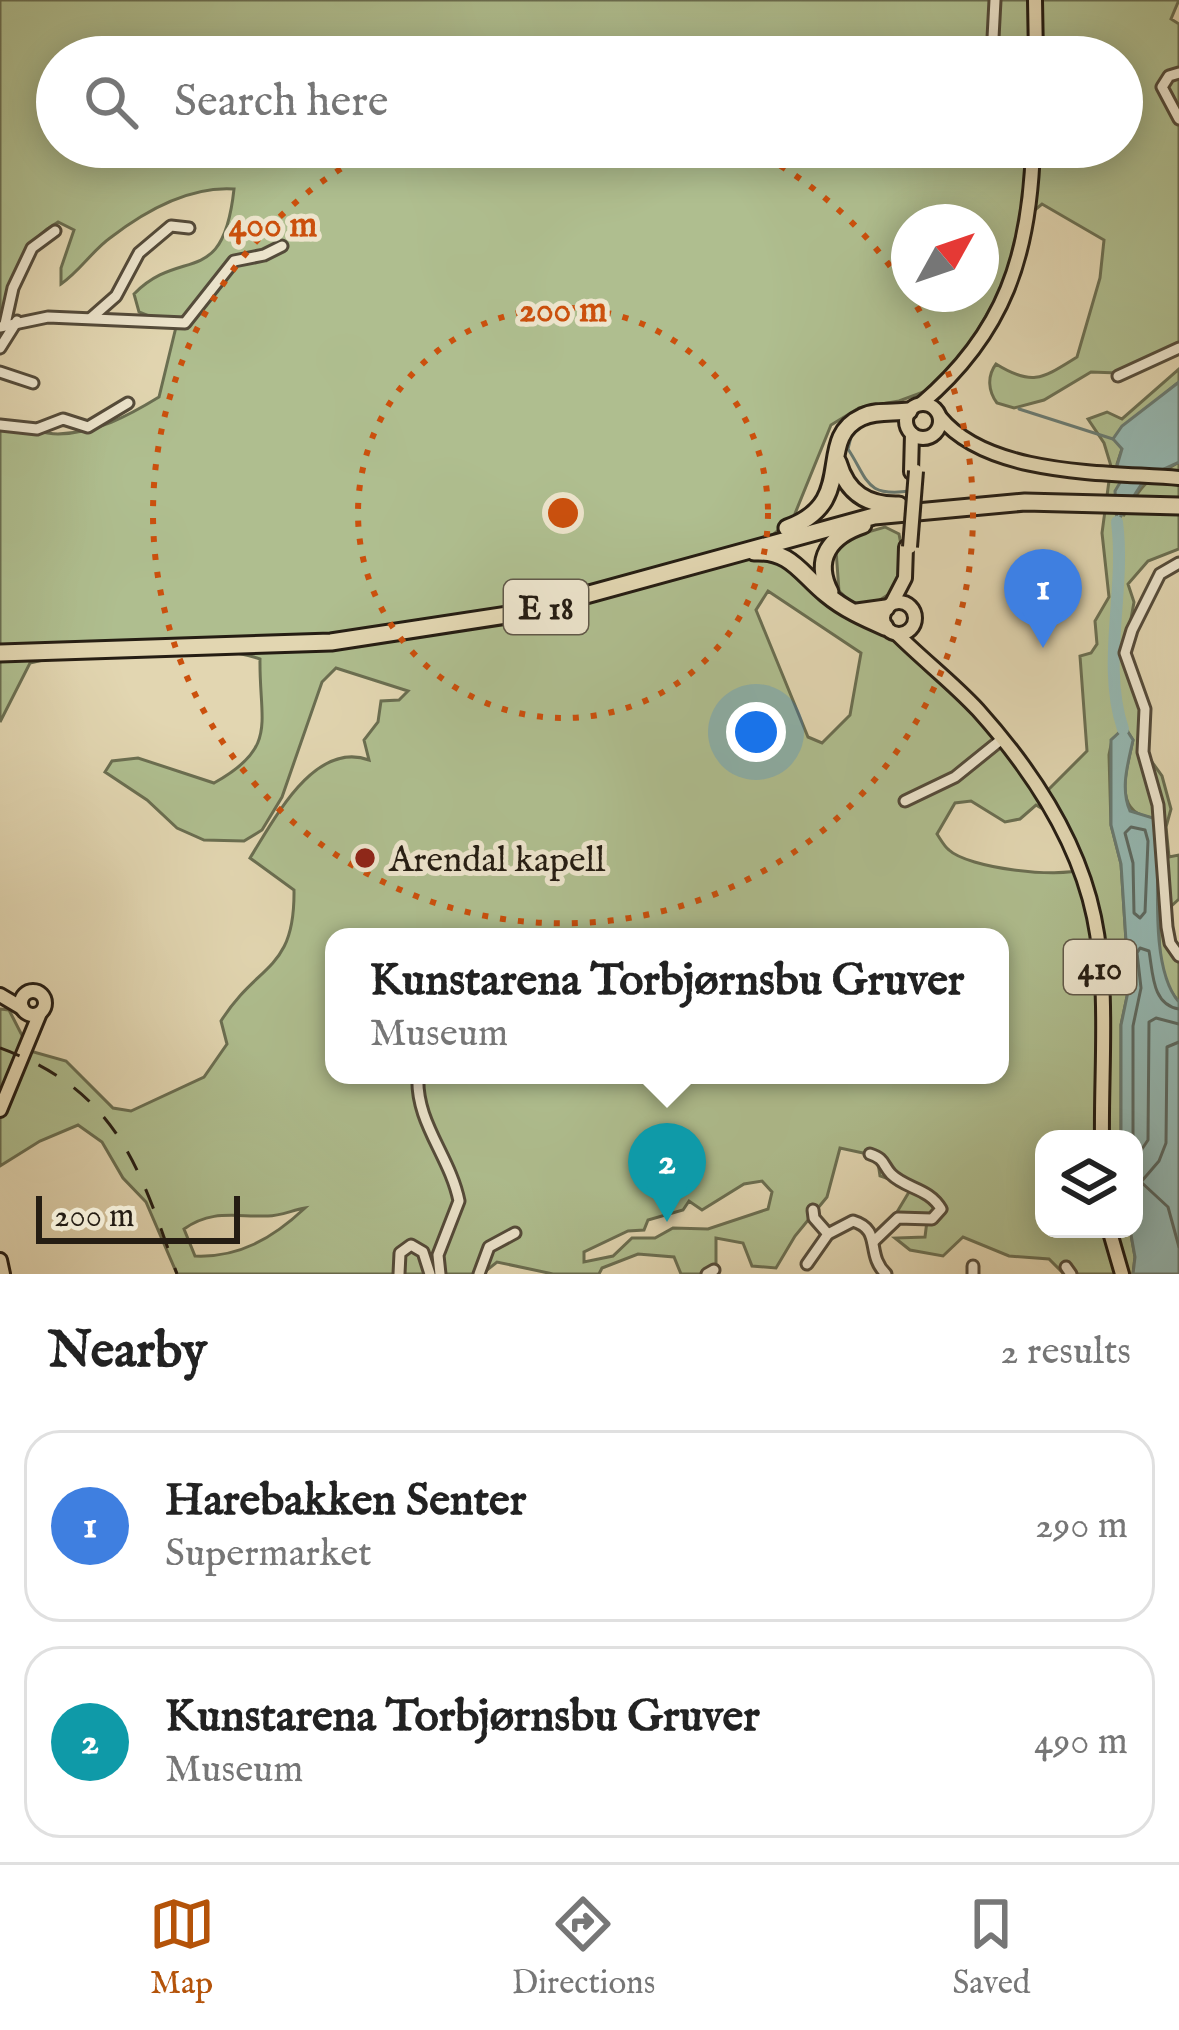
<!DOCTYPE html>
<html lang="en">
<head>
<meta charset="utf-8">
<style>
  :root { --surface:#fff; --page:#f2f2f2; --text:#222; --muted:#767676; --line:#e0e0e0; --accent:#b45309 }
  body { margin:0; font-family:"IM FELL English",serif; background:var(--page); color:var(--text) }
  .controls { position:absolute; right:36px; bottom:36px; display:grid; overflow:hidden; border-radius:24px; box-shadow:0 6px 30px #0003 }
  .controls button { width:108px; height:108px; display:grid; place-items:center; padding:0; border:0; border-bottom:3px solid var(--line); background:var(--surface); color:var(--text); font:60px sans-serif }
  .compass { position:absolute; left:891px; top:204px; width:108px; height:108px; border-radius:50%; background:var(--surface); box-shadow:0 6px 30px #0003; rotate:50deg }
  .scale { position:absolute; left:36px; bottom:30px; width:204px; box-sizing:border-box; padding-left:12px; border:6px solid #251d13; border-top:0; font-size:33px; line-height:42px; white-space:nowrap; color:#251d13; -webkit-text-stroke:9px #ece4cc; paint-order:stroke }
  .you { position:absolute; left:756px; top:732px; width:42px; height:42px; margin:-30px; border:9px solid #fff; border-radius:50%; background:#1a73e8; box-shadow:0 0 0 18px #1a73e833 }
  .badge { display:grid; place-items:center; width:78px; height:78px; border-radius:50%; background:var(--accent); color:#fff; font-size:39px; font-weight:700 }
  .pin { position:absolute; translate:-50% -99px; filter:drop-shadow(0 3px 6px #0008) }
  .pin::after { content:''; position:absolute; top:63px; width:42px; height:36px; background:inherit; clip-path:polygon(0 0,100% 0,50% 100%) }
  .popup { position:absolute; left:325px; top:928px; width:684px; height:156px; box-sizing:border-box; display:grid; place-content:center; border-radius:24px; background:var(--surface); filter:drop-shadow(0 3px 9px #0005); font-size:39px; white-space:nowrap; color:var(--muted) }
  .popup b { font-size:45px; color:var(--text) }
  .popup::after { content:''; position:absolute; left:50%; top:100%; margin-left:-24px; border:24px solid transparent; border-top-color:var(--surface) }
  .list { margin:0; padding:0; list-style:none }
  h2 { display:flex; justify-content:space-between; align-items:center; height:156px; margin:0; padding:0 48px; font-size:51px }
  h2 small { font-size:39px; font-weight:400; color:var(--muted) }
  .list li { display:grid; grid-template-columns:78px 1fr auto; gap:36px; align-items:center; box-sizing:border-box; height:192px; margin:0 24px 24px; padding:0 24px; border:3px solid var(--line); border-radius:36px }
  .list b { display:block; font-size:45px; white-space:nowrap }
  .list p { margin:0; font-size:39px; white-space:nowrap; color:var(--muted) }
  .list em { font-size:39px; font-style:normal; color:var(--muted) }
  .icon { flex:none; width:66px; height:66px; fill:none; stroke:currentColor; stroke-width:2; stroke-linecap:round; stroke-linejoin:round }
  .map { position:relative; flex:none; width:1179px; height:1274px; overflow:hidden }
  .search { position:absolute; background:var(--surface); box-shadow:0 6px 30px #0003; left:36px; right:36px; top:36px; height:132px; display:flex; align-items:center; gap:30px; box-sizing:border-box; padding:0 42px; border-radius:66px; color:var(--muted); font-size:45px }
  .sheet { height:588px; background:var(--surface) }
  nav { display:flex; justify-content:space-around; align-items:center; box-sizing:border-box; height:168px; border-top:3px solid var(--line); background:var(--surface); font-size:33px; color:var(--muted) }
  nav a { display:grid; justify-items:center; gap:6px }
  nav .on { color:var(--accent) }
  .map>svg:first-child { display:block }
  .green { fill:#afbe8f; stroke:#6a6e51; stroke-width:3; fill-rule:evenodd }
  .water { fill:#95b8b2; stroke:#687a72; stroke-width:3 }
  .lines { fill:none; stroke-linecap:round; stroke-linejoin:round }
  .shore { stroke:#5d6a62; stroke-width:3 }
  .stream { stroke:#687a72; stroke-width:3 }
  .river { stroke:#95b8b2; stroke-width:12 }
  .minor-casing { stroke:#544b3a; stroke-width:15 }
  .major-casing { stroke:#251d13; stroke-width:18 }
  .highway-casing { stroke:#251d13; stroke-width:21 }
  .minor { stroke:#ece4cc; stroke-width:9 }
  .major { stroke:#e2d6b1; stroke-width:12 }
  .highway { stroke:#e2d6b1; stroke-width:15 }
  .rail { stroke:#251d13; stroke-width:3; stroke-dasharray:21 21; stroke-linecap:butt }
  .major-bridge-casing { stroke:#251d13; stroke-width:18; stroke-linecap:butt }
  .major-bridge { stroke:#e2d6b1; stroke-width:12 }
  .ring { fill:none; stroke:#cb500d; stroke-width:6; stroke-dasharray:6 12 }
  .poi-dot { fill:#8f2418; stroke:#ece4cc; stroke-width:4.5 }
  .labels { text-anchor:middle; stroke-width:10; stroke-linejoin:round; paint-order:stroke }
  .shield { fill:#ece4cc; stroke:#61594a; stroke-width:3 }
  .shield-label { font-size:33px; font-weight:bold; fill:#251d13 }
  .poi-label { font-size:36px; fill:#251d13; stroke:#ece4cc; text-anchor:start }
  .centre { fill:#cb500d; stroke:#ece4cc; stroke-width:6 }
  .ring-label { font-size:36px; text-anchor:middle; font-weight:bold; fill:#cb500d; stroke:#ece4cc; stroke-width:10; stroke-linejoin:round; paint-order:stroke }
</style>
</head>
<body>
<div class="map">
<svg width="1179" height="1274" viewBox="0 0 1179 1274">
  <rect width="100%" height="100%" fill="#e2d6b1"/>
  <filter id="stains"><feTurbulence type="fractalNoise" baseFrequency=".00167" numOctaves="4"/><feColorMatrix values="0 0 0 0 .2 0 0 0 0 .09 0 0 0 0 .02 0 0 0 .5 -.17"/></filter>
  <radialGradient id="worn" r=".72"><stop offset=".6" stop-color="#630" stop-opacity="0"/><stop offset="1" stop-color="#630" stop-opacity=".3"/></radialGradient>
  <g class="green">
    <path d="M0,0H1179L1171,19L1179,24V350L1118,373L1091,372L1044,400L1014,408L997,403C988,391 987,376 996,364C1033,387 1043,378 1077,357L1100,278L1104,240L1042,204L1030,214L1002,288L963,356L937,387L899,401L859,408L831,425L794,516L765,542L793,565L839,613L900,641L977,718L1042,796L1087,751L1080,656L1091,653L1097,644L1095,621L1109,597L1102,533L1111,466L1104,443L1088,419L1107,412L1122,419L1179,369V382L1157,400L1122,449L1117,464L1121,481L1115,513L1124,515C1145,479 1146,482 1179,462V549L1148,561L1128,584L1134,602L1129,630L1130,670L1146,708L1142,748L1162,776L1171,809L1166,827L1169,857L1179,855V899L1167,910L1170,941L1179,953V1002C1152,972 1160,921 1160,884C1160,862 1155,839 1153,818C1111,814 1127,769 1133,740L1125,728L1112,740L1109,755L1111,825L1121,864L1129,987L1121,1025V1139H1044V1229H1130L1135,1257L1133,1274H1064L1049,1259L1009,1256L963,1237L943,1256L910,1250L895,1238L925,1237L927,1221L894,1217L912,1187L880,1176L877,1156L840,1148L827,1197L795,1236L776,1268L752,1266L743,1243L716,1238V1274H681L674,1257L638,1254L602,1268L599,1274H553L497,1262L482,1274H177L146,1202L123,1178L102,1142L78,1125L40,1141L0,1166V1009L9,1010L30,1051L66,1061L113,1108L131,1111L204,1077L227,1044L221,1021C258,962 295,972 294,890L250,858C274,820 314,740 369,760L364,740L378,722L381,701L399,700L408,691L336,668L322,682L282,797L262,830L244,841L204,840L177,828L147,800L105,772L112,761L138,758L214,783C279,747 259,723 260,659C202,639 90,649 30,663L0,722V427C21,422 37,434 58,434C96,433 128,416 159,397L176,327L139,312L134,294C182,245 223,291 234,189C189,186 145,211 110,238C92,251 80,271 61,284V268L74,230L58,222C16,245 13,286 0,329ZM57,57H1122V147H57ZM909,222H981V294H909ZM768,591L861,653L850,715L822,743L808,737L756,610ZM971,801L1005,822L1020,819L1036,805L1051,814L1082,869C1059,879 968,868 949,850C944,846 941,840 937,834L955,803ZM334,937H1000V1075H334ZM762,1181L772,1192L768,1209L708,1229L673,1228L655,1238H632L613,1256L584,1262V1252L628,1231L644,1230L648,1220L683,1210L689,1201L702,1210L744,1184ZM305,1208C273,1238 239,1258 195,1256L184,1229C212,1209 235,1217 268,1216C280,1216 293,1210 305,1208Z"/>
    <path d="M885,527L899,534L903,555L897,589L869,607L852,603L839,591L836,550L847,538Z"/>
  </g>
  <g class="water">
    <path d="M1179,382V462L1153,474L1141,485L1117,522L1115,491L1121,481L1116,469L1122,449L1113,439L1122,426Z"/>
    <path d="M1125,727L1133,740C1128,764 1120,788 1130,811L1153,818L1158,823C1160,870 1148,967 1179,1002V1274H1133L1135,1257L1130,1229H1134V1139H1121V1025L1129,987L1121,864L1111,825V740Z"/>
  </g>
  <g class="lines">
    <g class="shore">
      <path d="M1131,827L1145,830L1148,841L1145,912L1140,918L1134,913L1133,863L1125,833Z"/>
      <path d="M1179,1042L1167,1047L1166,1143L1159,1161L1141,1182L1168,1207L1179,1247"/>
      <path d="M1133,1139V1026L1141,988L1137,953L1140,948L1149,951C1153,973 1152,1005 1179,1009"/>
      <path d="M1134,1161L1148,1140L1149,1022L1156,1018L1179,1024"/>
    </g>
    <g class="stream">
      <path d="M1019,409L1113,439"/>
      <path d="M859,428L851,437L848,449C869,481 865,497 910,491"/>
    </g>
    <path class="river" d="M1117,522C1126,590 1101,664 1123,729"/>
    <defs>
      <g id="minor">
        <path d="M992,57L995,0"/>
        <path d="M1179,73L1169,76L1162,87L1179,119"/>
        <path d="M91,318L116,296L139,253L171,226L189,228"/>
        <path d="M5,324L13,288L32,248L55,231"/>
        <path d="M0,327L48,317L185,323L234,261L264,255L282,246"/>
        <path d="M0,348L17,321"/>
        <path d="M0,372L33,383"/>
        <path d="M1118,376L1179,348"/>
        <path d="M0,425L37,429L63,419L88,427L128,403"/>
        <path d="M1179,563L1160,574L1132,630L1125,653L1145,709L1143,752L1158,805L1167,927L1170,943L1179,956"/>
        <path d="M905,801L955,777L1002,739"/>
        <path d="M418,1075C415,1122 450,1156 459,1201L438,1255L440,1274"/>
        <path d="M870,1154C885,1159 882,1164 891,1174C906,1189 929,1188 941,1209L932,1219L898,1218L873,1242"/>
        <path d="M813,1210L814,1218L828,1234"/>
        <path d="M807,1264L828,1234L853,1221C883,1230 865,1254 886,1274"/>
        <path d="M1066,1267L1071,1274"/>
        <path d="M399,1274L400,1253L411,1245L423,1252L430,1274"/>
        <path d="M479,1274L489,1247L515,1233"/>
        <path d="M707,1274L714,1270"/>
        <path d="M973,1274V1266"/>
      </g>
      <g id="major">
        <path d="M1035,0L1036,57"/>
        <circle cx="923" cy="421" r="17"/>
        <path d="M921,404C1005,333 1030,254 1033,147"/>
        <path d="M940,417C989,477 1108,472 1179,478"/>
        <path d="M911,472L912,434"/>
        <circle cx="899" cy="618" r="16"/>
        <path d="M892,603L905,578L906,547"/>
        <path d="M897,634C923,660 953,683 978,710C1030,768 1078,840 1094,917C1109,989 1101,1067 1102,1139"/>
        <circle cx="33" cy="1003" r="12"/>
        <path d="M0,995L22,1008"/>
        <path d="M0,1110L40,1013"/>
        <path d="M1109,1229L1122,1274"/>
        <path d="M0,1260L3,1274"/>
      </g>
      <g id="highway">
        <path d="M838,462C847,493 867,506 899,505"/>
        <path d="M787,528C860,502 813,439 862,417C876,410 893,413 909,411"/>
        <path d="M754,552C791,550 800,573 826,594C844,609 864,618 885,627"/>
        <path d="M830,592C813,559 830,536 863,525"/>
        <path d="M857,612L886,608"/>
        <path d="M0,653L331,642L520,613L874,516L1025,502L1179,506"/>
      </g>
    </defs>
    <use href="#minor" class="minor-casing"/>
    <use href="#major" class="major-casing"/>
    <use href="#highway" class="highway-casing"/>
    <use href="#minor" class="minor"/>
    <use href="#major" class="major"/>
    <use href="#highway" class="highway"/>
    <path class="rail" d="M0,1048C118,1091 139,1167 177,1274"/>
    <defs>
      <path id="major-bridge" d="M910,547L916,471"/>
    </defs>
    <use href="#major-bridge" class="major-bridge-casing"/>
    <use href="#major-bridge" class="major-bridge"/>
  </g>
  <g class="ring">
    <circle cx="563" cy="513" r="205"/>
    <path d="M749 148A410 410 0 1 1 377 148"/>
  </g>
  <circle class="poi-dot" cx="365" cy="858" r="12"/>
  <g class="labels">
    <g class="shield">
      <rect x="504" y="580" width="84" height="54" rx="9"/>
      <rect x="1064" y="940" width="72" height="54" rx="9"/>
    </g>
    <g class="shield-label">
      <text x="546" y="619">E 18</text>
      <text x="1100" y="979">410</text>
    </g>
    <g class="poi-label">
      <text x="389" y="871">Arendal kapell</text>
    </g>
  </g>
  <circle cx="563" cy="513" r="18" class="centre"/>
  <g class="ring-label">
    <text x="273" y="236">400 m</text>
    <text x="563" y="321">200 m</text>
  </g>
  <rect width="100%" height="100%" filter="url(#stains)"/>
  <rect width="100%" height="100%" fill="url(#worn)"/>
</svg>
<div class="controls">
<button><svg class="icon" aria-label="layers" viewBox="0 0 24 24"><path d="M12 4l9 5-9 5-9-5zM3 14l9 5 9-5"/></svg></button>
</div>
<svg class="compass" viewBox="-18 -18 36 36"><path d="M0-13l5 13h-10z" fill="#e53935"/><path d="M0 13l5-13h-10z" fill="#767676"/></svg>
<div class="scale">200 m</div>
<div class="you"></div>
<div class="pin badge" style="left:1043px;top:648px;background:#3f7fe0">1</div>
<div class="pin badge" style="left:667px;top:1222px;background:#0f9aa8">2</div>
<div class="popup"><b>Kunstarena Torbjørnsbu Gruver</b>Museum</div>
<div class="search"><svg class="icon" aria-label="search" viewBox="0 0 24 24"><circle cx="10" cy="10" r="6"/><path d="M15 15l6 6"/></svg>Search here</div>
</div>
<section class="sheet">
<h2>Nearby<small>2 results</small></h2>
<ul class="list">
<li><span class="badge" style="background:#3f7fe0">1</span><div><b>Harebakken Senter</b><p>Supermarket</p></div><em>290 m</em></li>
<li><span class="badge" style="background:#0f9aa8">2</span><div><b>Kunstarena Torbjørnsbu Gruver</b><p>Museum</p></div><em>490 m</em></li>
</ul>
</section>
<nav>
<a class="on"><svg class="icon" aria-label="map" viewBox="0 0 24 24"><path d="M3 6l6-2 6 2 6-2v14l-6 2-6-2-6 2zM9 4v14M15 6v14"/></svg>Map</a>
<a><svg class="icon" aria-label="directions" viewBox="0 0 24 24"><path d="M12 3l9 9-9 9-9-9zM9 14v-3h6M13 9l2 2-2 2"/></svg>Directions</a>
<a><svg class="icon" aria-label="saved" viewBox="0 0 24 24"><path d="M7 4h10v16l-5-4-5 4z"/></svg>Saved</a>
</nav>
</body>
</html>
